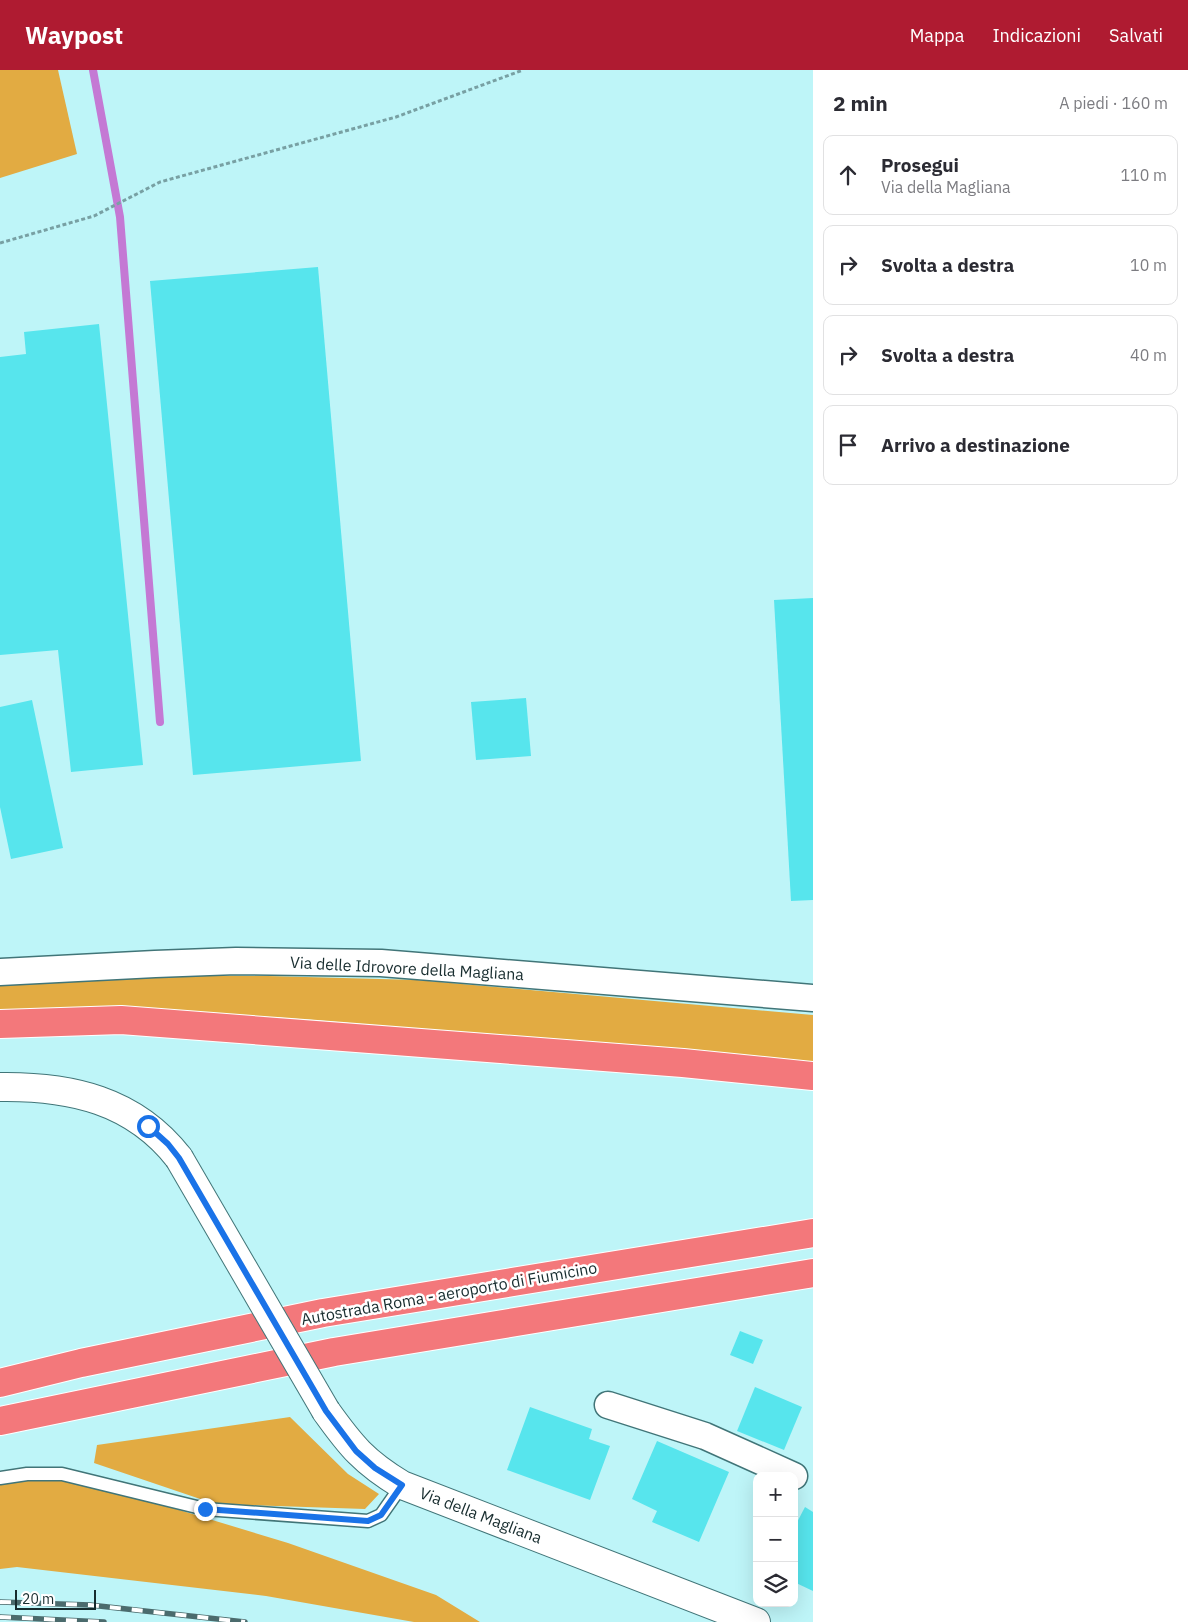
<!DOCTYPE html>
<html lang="it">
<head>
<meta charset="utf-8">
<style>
  :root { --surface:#fff; --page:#f7f7f7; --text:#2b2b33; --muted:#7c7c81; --line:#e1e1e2; --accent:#af1b31 }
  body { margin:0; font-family:"IBM Plex Sans",sans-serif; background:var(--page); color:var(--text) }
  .controls { position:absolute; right:15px; bottom:15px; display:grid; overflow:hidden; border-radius:10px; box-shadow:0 5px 20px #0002 }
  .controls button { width:45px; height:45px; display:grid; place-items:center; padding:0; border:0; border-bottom:1px solid var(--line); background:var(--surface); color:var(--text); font:25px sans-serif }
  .scale { position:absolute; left:15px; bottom:12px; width:81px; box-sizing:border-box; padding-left:5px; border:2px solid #172c2e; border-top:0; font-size:14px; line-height:18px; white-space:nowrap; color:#172c2e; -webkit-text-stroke:4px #fff; paint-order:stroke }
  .stop { position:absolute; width:15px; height:15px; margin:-11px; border:4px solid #1a73e8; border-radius:50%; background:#fff }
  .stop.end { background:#1a73e8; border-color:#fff; box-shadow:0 1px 5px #0008 }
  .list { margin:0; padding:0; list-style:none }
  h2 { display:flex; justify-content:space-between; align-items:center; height:65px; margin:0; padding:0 20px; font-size:21px }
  h2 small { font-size:16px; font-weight:400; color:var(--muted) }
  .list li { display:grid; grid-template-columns:32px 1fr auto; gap:15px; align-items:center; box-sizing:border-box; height:80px; margin:0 10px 10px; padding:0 10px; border:1px solid var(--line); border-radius:10px }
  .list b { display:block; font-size:19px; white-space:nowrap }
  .list p { margin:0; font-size:16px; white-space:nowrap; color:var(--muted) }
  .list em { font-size:16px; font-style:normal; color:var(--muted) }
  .icon { flex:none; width:28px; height:28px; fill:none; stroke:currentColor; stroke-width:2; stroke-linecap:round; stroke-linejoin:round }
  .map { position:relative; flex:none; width:813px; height:1552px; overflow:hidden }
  header { display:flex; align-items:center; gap:30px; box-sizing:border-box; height:70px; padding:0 25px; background:var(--accent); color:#fff }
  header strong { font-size:24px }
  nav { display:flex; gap:28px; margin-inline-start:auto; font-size:18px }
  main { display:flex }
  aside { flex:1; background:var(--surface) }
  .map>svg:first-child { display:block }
  .green { fill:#e2ab42 }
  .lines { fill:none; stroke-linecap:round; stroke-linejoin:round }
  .stream { stroke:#c479d4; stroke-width:8 }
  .building { fill:#57e5ed }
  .lane-casing { stroke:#417578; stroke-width:15 }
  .street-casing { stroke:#417578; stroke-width:29 }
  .secondary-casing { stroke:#417578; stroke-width:30 }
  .highway-casing { stroke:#fff; stroke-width:30 }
  .path { stroke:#78a0a3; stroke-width:3; stroke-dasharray:4 2.5; stroke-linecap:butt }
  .lane { stroke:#fff; stroke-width:12 }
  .street { stroke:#fff; stroke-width:26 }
  .secondary { stroke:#fff; stroke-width:28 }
  .highway { stroke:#f3787b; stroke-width:28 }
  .rail-casing { stroke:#4b6b6d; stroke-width:5.5 }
  .rail { stroke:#fff; stroke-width:4; stroke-dasharray:11; stroke-linecap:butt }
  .secondary-bridge-casing { stroke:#417578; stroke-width:30; stroke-linecap:butt }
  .secondary-bridge { stroke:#fff; stroke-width:28 }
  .route { stroke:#1a73e8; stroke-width:6 }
  .labels { text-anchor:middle; stroke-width:5; stroke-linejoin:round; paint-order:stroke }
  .street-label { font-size:16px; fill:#172c2e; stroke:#fff }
</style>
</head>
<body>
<header>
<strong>Waypost</strong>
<nav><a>Mappa</a><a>Indicazioni</a><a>Salvati</a></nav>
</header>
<main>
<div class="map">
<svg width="813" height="1552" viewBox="0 0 813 1552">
  <rect width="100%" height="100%" fill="#bef5f8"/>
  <g class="green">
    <path d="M0,0H58L77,84L0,108Z"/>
    <path d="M170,905L268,906L417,910L813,945V992L314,950L109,936L0,940V916Z"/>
    <path d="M290,1347L348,1404L379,1424L365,1439L215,1434L94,1393L97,1375Z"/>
    <path d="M74,1408L288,1473L436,1525L480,1552H414L266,1526L17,1497L0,1499V1411Z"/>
  </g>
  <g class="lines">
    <path class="stream" d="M93,0L120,147L160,652"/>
  </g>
  <g class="building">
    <path d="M318,197L361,691L193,705L150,211Z"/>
    <path d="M99,254L143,695L71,702L58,580L0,585V287L26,284L24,262Z"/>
    <path d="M813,528V830L791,831L774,530Z"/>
    <path d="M526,628L531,686L476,690L471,632Z"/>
    <path d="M32,630L63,778L11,789L0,737V637Z"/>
    <path d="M740,1261L763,1270L753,1294L730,1285Z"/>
    <path d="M755,1317L802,1337L784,1380L737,1361Z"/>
    <path d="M530,1337L592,1359L589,1369L610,1376L590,1430L507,1400Z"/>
    <path d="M657,1371L729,1402L699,1472L652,1452L657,1441L632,1429Z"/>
    <path d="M805,1437L813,1442V1521L794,1512V1458Z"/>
  </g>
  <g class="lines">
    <defs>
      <path id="lane" d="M0,1408L27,1404H62L205,1439L368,1451L381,1445L402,1415"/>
      <g id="street">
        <path d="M0,902L155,894L236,891L381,893L813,928"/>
        <path d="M608,1335L705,1366L794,1406"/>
      </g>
      <g id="secondary">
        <path d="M0,1017C70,1016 134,1030 179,1088"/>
        <path d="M326,1341C351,1376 364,1392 402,1415L756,1552"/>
      </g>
      <g id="highway">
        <path d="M0,954L121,950L683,993L813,1006"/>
        <path d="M0,1313L81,1293L323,1243L813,1163"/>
        <path d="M0,1351L334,1282L813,1203"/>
      </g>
    </defs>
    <use href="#lane" class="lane-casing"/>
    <use href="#street" class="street-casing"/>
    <use href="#secondary" class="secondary-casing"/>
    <use href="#highway" class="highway-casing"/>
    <path class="path" d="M0,173L94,146L160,112L396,47L523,0"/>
    <use href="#lane" class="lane"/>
    <use href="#street" class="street"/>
    <use href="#secondary" class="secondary"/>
    <use href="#highway" class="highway"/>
    <defs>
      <g id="rail">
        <path d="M0,1532L90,1535L245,1552"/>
        <path d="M0,1547L104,1552"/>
      </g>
    </defs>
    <use href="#rail" class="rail-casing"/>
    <use href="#rail" class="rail"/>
    <defs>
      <path id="secondary-bridge" d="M179,1088L326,1341"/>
    </defs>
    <use href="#secondary-bridge" class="secondary-bridge-casing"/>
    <use href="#secondary-bridge" class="secondary-bridge"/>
  </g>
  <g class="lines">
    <path class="route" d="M148,1056L168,1074L179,1088L326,1341L356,1381L375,1398L402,1415L381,1445L368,1451L205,1439"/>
  </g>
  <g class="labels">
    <g class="street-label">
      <text transform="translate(407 898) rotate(3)" y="6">Via delle Idrovore della Magliana</text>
      <text transform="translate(449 1223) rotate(-10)" y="6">Autostrada Roma - aeroporto di Fiumicino</text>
      <text transform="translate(481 1445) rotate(21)" y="6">Via della Magliana</text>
    </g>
  </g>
</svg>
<div class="controls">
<button>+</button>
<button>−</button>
<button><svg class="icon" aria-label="layers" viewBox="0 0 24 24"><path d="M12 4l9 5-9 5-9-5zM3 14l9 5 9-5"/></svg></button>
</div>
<div class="scale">20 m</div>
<div class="stop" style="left:148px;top:1056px"></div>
<div class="stop end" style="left:205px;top:1439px"></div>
</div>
<aside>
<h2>2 min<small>A piedi · 160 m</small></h2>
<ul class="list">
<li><svg class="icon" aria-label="ahead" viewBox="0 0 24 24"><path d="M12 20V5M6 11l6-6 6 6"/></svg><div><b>Prosegui</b><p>Via della Magliana</p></div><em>110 m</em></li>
<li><svg class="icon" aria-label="right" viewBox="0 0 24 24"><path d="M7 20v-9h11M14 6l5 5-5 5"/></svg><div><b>Svolta a destra</b></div><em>10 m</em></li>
<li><svg class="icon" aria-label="right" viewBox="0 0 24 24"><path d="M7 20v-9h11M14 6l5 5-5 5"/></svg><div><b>Svolta a destra</b></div><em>40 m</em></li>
<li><svg class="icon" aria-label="arrive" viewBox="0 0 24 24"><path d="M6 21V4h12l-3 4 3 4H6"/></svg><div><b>Arrivo a destinazione</b></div></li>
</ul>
</aside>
</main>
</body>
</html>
